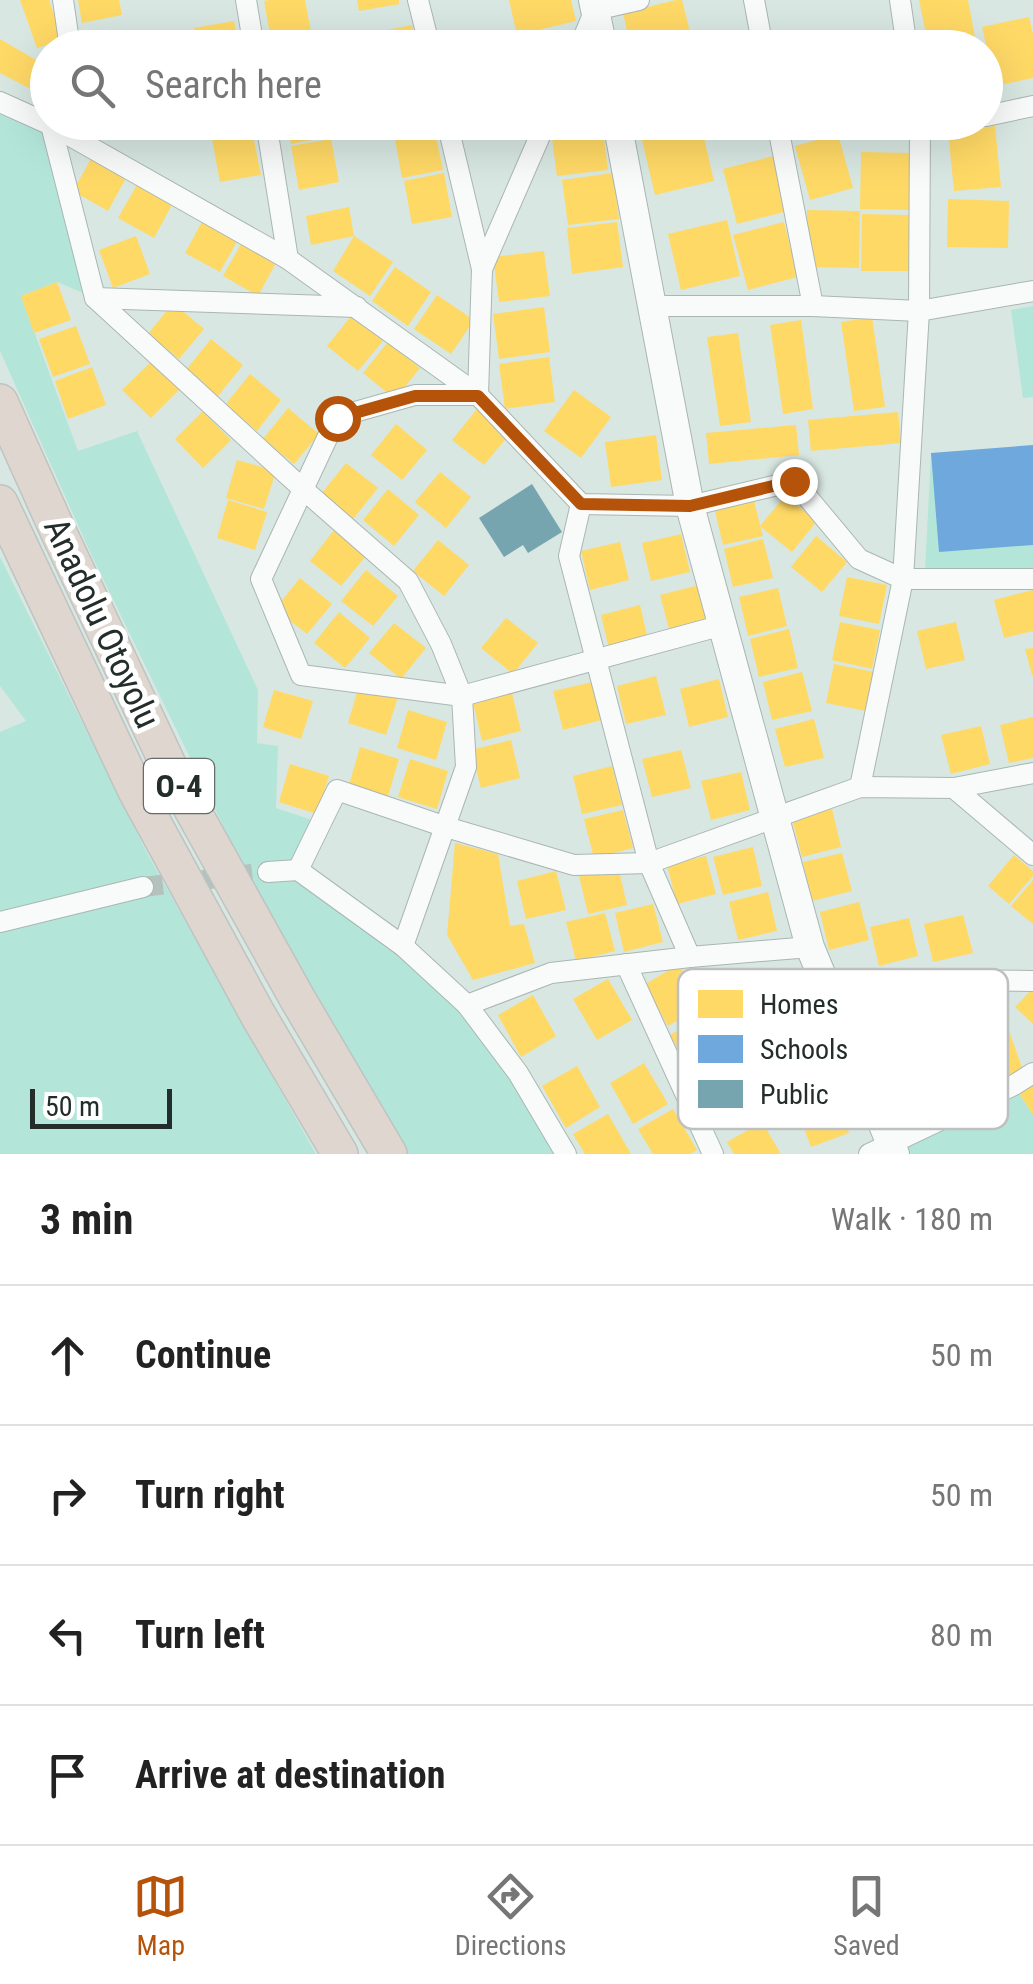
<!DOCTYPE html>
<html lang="en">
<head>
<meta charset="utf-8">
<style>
  :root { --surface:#fff; --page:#f6f6f6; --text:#222; --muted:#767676; --line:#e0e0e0; --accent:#b45309 }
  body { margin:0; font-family:"Roboto Condensed",sans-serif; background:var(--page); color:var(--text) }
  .scale { position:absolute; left:30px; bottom:25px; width:142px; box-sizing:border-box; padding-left:10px; border:5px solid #232d2a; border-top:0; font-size:28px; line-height:35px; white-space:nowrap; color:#232d2a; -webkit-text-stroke:8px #fff; paint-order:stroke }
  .stop { position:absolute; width:30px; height:30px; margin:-22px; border:8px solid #b45309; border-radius:50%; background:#fff }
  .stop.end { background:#b45309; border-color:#fff; box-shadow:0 2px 10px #0008 }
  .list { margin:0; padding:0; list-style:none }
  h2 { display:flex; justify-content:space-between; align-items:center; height:130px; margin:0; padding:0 40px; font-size:42px }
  h2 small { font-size:32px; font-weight:400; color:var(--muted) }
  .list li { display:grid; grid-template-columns:65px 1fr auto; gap:30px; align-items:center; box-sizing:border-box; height:140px; padding:0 40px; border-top:2px solid var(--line) }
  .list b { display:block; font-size:38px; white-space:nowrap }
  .list em { font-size:32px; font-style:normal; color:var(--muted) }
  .icon { flex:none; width:55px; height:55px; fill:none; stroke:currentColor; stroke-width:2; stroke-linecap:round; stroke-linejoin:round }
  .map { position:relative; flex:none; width:1033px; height:1154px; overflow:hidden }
  .search { position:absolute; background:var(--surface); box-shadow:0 10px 40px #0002; left:30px; right:30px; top:30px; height:110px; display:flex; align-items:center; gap:25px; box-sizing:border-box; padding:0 35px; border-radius:55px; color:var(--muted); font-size:38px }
  .sheet { height:690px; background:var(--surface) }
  nav { display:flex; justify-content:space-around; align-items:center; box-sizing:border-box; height:140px; border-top:2px solid var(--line); background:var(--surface); font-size:28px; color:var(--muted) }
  nav a { display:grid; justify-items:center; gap:5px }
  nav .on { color:var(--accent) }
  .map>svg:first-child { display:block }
  .green { fill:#b3e6d9 }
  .homes { fill:#ffd966 }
  .schools { fill:#6fa8dc }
  .public { fill:#76a5af }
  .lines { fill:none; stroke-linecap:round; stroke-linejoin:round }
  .street-tunnel { stroke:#b4c2bd; stroke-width:20; stroke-dasharray:20 10; stroke-linecap:butt }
  .street-casing { stroke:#aab6b2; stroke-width:22 }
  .secondary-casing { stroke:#aab6b2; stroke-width:30 }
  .highway-casing { stroke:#bdc4c2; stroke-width:38 }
  .street { stroke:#f9fbfb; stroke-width:20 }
  .secondary { stroke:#f9fbfb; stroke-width:28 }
  .highway { stroke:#dfd6cf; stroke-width:35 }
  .route { stroke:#b45309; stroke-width:12 }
  .labels { text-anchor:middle; stroke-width:10; stroke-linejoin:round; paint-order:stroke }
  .shield { fill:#fff; stroke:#656c6a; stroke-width:2.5 }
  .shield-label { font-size:32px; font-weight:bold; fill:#232d2a }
  .street-label { font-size:35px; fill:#232d2a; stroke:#fff }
  .key { fill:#fff; stroke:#bdc0bf; stroke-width:2.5 }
  .key-label { font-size:28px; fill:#232d2a }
</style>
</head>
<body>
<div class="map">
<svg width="1033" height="1154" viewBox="0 0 1033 1154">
  <rect width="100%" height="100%" fill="#d8e7e2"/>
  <g class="green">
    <path d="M0,102L51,125L95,298L57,282L21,296L78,451L137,431L258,690L257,743L278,746L276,808L321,823L298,870L467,1005L566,1154H407L246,873L91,554L0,351Z"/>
    <path d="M1033,306V397L1023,398L1011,310Z"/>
    <path d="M931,453L1033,545V571L925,572Z"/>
    <path d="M0,557L148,855L316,1154H0V732L26,721L0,686Z"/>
    <path d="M1014,1085L1033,1115V1154H897L892,1144Z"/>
  </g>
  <g class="homes">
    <path d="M20,0H49L62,40L37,48Z"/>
    <path d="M78,0H119L122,15L82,23Z"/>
    <path d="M269,0H305L312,37L272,45L264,1Z"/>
    <path d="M357,0H399V4L359,11Z"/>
    <path d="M509,0H571L576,21L517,35Z"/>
    <path d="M676,0H682L694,48H631L623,13Z"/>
    <path d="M919,0H968L977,48H929Z"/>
    <path d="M1029,17L1033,34V78L995,86L982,27Z"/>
    <path d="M234,21L239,48H198L194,28Z"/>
    <path d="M412,25L416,48H375L372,33Z"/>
    <path d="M0,39L48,67V78L40,94L0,73Z"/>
    <path d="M212,122H251V124L214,132Z"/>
    <path d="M287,122H329L332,136L291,144Z"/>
    <path d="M392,122H425V124L393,130Z"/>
    <path d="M602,124L608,170L557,176L551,131Z"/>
    <path d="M701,125L714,181L655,195L642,140Z"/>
    <path d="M995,126L1001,187L954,191L948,131Z"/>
    <path d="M434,127L443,170L402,178L394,134Z"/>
    <path d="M252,131L261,175L220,182L212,139Z"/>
    <path d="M838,134L853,188L810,200L795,146Z"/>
    <path d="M331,139L339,182L299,190L291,146Z"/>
    <path d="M861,152L913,153L912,210L860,209Z"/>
    <path d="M774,156L788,211L737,224L723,169Z"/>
    <path d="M92,157L127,176L108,211L73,191Z"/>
    <path d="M444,173L452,217L412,224L404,181Z"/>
    <path d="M613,173L619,219L568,225L562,180Z"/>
    <path d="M138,183L173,203L154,238L118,218Z"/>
    <path d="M948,199L1009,201L1008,248L947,247Z"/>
    <path d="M349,207L354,236L311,245L306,216Z"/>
    <path d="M807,210L860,211L859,268L806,267Z"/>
    <path d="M862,214L914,215L913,271H861Z"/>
    <path d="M204,218L239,238L220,272L185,253Z"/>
    <path d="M727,220L740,276L681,290L668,234Z"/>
    <path d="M617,222L623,267L572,274L567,228Z"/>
    <path d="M784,222L798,277L748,290L733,235Z"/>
    <path d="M136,236L150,274L113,288L99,250Z"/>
    <path d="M354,236L393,262L370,296L333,271Z"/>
    <path d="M242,242L277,261L258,296L223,276Z"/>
    <path d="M544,251L550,296L499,302L493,257Z"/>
    <path d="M395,267L431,292L408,326L372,301Z"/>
    <path d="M57,282L71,320L34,333L21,296Z"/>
    <path d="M437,295L474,320L451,354L414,329Z"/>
    <path d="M173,303L204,329L179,359L148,334Z"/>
    <path d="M544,307L550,352L499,359L493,314Z"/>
    <path d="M352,315L383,341L358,371L327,346Z"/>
    <path d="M872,317L885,407L854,411L841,322Z"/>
    <path d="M801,320L813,409L783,414L770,325Z"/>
    <path d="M76,326L90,364L53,377L39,339Z"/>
    <path d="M738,333L751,422L720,426L707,337Z"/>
    <path d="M211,339L243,365L218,396L186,370Z"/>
    <path d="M388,342L420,368L395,399L363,373Z"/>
    <path d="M549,357L555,402L505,409L499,364Z"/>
    <path d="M151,362L179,390L151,418L122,390Z"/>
    <path d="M92,367L106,405L68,419L55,381Z"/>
    <path d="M250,374L281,400L257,431L225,405Z"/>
    <path d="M574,390L611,417L581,458L544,431Z"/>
    <path d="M288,408L319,434L294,464L263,439Z"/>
    <path d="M477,409L509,435L484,465L452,440Z"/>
    <path d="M203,411L231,440L203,468L175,439Z"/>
    <path d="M898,412L901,443L811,451L808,420Z"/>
    <path d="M396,424L427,450L402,480L371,455Z"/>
    <path d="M796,425L799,455L709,464L706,433Z"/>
    <path d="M656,435L662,480L611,487L605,442Z"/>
    <path d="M237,460L276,471L264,509L226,498Z"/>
    <path d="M346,463L378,488L353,519L322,493Z"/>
    <path d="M440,472L471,497L446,528L415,502Z"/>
    <path d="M388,489L419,515L394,546L363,520Z"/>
    <path d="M785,496L817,521L792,552L760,526Z"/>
    <path d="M753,497L763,536L723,545L714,507Z"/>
    <path d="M228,500L267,512L255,550L217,538Z"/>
    <path d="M334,530L366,556L341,586L310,561Z"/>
    <path d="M681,534L690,572L651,581L642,543Z"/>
    <path d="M816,536L847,562L822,592L791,567Z"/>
    <path d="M763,539L773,578L733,587L724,549Z"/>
    <path d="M438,540L469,565L444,596L413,571Z"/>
    <path d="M620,542L629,580L590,590L581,551Z"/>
    <path d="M366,570L398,596L373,626L341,601Z"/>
    <path d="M847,577L887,585L879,624L839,616Z"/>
    <path d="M300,578L332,604L307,634L275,609Z"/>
    <path d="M699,585L709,623L670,633L660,595Z"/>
    <path d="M778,588L787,626L748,636L739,597Z"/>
    <path d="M1033,590V631L1004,638L994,600Z"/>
    <path d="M640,605L649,644L610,653L601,615Z"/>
    <path d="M339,612L370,638L345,668L314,643Z"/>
    <path d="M506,618L538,643L513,674L481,648Z"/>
    <path d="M840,622L880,630L872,669L832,660Z"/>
    <path d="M956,622L965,660L926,669L917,631Z"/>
    <path d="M394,623L426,648L401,679L369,653Z"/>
    <path d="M789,629L798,668L759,677L750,639Z"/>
    <path d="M1033,648V675H1032L1025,649Z"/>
    <path d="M834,664L874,672L866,711L826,703Z"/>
    <path d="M802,672L812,711L772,720L763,682Z"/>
    <path d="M656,676L666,715L626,724L617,686Z"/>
    <path d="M719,679L728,717L689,727L680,689Z"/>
    <path d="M593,682L602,720L563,730L553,691Z"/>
    <path d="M359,686L398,697L386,735L348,723Z"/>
    <path d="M274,690L313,701L301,739L263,727Z"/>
    <path d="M512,693L521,731L482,741L473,702Z"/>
    <path d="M408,710L447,722L436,760L397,748Z"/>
    <path d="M1033,717V758L1009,763L1000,725Z"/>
    <path d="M814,719L824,758L785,767L775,729Z"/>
    <path d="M981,726L990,764L951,774L941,735Z"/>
    <path d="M511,740L520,778L481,788L471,750Z"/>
    <path d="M360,747L399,759L388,796L349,785Z"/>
    <path d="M681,750L691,788L652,797L642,759Z"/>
    <path d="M410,759L448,771L437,809L398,797Z"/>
    <path d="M290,764L329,776L317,814L279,802Z"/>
    <path d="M612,766L622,805L582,814L573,776Z"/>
    <path d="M741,772L750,810L711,820L701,781Z"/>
    <path d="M832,809L841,847L802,857L792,819Z"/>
    <path d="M623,810L633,848L594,858L584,819Z"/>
    <path d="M455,843L498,854L510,926L524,924L535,963L473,980L447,935Z"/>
    <path d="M753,847L762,886L723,895L713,857Z"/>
    <path d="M842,853L852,891L812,901L803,862Z"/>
    <path d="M1014,855L1033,871V876L1009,904L988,886Z"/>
    <path d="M706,856L716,894L677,904L667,865Z"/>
    <path d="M618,866L627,905L588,914L579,876Z"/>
    <path d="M556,871L566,910L526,919L517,881Z"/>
    <path d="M1033,880V924L1011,906Z"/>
    <path d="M768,892L777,931L738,940L729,902Z"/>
    <path d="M859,902L869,940L829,950L820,912Z"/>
    <path d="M653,904L663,942L624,952L615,913Z"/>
    <path d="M605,913L615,951L576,961L566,922Z"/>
    <path d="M963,915L973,953L933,962L924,924Z"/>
    <path d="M909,918L918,956L879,966L870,927Z"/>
    <path d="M679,964L703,1006L668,1026L644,985Z"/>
    <path d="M608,979L632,1020L597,1040L573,999Z"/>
    <path d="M1033,988V1024L1015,1007Z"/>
    <path d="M533,995L556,1036L521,1057L498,1015Z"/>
    <path d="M705,1015L729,1056L694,1076L670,1035Z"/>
    <path d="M1008,1028L1024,1073L986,1086L970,1042Z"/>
    <path d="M644,1063L668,1104L633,1124L610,1083Z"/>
    <path d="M577,1066L600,1107L566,1128L542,1086Z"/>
    <path d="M732,1068L756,1110L722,1130L698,1088Z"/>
    <path d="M1033,1073V1115L1014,1085Z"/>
    <path d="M832,1088L849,1133L811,1147L794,1102Z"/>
    <path d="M673,1109L697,1150L690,1154H653L638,1129Z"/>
    <path d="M608,1114L631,1154H585L573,1134Z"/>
    <path d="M762,1122L781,1154H734L727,1142Z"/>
  </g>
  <path class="schools" d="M1033,445V545L939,552L931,453Z"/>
  <path class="public" d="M532,484L562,532L528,553L523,545L504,557L479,518Z"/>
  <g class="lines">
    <path class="street-tunnel" d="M143,887L268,872"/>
    <defs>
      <g id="street">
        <path d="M63,0L70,48"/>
        <path d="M246,0L254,48"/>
        <path d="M418,0L430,48"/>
        <path d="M754,0L763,48"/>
        <path d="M900,0L907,48"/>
        <path d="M579,48L595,10L639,0"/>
        <path d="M0,102L51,125L288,259L478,395L581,504L690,506L794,481L859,559L903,579H1033"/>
        <path d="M986,116L1033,106"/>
        <path d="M53,122L51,125L95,298L304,490L408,581L441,644L462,696L466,767L403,946"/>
        <path d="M266,122L288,259"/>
        <path d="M447,122L482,269L478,395H415L337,417L261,579L301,675L462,696L723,625"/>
        <path d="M777,122L813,306"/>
        <path d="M921,129L952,122"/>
        <path d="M482,269L546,122"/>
        <path d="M95,298L357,307"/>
        <path d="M653,306H813L919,311L1033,291"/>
        <path d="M581,504L569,556L649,863L690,957"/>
        <path d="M860,787L903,579L919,311L920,122"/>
        <path d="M954,788L1033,855"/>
        <path d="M298,870L337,790L446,827L574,865L649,863L860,787L954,788L1033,773"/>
        <path d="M268,872L298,870L403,946L467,1005L518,1073L566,1154"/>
        <path d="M0,922L143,887"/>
        <path d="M626,964L713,1154"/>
        <path d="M822,979L1033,981"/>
        <path d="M467,1005L551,973L690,957L810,947"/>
        <path d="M869,1154L1014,1085L1033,1073"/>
      </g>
      <g id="secondary">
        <path d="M593,0L603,48"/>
        <path d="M617,122L690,506L810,947L895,1154"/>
      </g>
      <g id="highway">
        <path d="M0,402L58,531L173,775L297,998L389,1154"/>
        <path d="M0,503L136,791L258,1015L340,1154"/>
      </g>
    </defs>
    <use href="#street" class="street-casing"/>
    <use href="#secondary" class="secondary-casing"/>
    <use href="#highway" class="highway-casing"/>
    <use href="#street" class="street"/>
    <use href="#secondary" class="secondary"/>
    <use href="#highway" class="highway"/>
  </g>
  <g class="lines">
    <path class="route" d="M337,418L415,396H478L581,504L690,506L794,481"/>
  </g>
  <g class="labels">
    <rect class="shield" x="144" y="759" width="70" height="54" rx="8"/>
    <g class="shield-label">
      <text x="179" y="797">O-4</text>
    </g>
    <g class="street-label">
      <text transform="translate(102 623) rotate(65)" y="12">Anadolu Otoyolu</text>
    </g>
  </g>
  <rect x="678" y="969" width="330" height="160" rx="15" class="key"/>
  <rect x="698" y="990" width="45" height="28" fill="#ffd966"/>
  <rect x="698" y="1035" width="45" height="28" fill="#6fa8dc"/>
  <rect x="698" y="1080" width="45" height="28" fill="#76a5af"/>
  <g class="key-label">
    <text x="760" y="1014">Homes</text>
    <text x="760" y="1059">Schools</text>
    <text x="760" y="1104">Public</text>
  </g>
</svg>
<div class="scale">50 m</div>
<div class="stop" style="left:337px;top:418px"></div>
<div class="stop end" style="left:794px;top:481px"></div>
<div class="search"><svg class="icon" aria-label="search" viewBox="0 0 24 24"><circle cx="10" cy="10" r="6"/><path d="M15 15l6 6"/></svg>Search here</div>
</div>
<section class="sheet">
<h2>3 min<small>Walk · 180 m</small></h2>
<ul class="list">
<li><svg class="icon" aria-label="ahead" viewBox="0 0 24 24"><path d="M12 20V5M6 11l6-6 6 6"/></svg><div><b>Continue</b></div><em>50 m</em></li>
<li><svg class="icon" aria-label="right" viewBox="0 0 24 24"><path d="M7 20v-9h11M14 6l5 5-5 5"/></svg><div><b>Turn right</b></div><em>50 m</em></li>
<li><svg class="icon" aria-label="left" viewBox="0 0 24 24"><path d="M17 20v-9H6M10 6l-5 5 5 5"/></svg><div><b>Turn left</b></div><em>80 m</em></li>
<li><svg class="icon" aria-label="arrive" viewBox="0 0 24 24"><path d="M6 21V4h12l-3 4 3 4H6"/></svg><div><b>Arrive at destination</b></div></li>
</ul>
</section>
<nav>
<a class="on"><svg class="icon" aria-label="map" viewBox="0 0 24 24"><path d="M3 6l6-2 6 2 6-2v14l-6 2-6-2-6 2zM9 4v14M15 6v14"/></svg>Map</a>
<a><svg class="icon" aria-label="directions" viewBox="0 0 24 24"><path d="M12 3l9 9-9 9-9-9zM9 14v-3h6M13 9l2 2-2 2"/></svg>Directions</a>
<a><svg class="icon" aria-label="saved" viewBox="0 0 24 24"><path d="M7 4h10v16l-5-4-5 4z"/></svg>Saved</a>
</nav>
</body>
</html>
